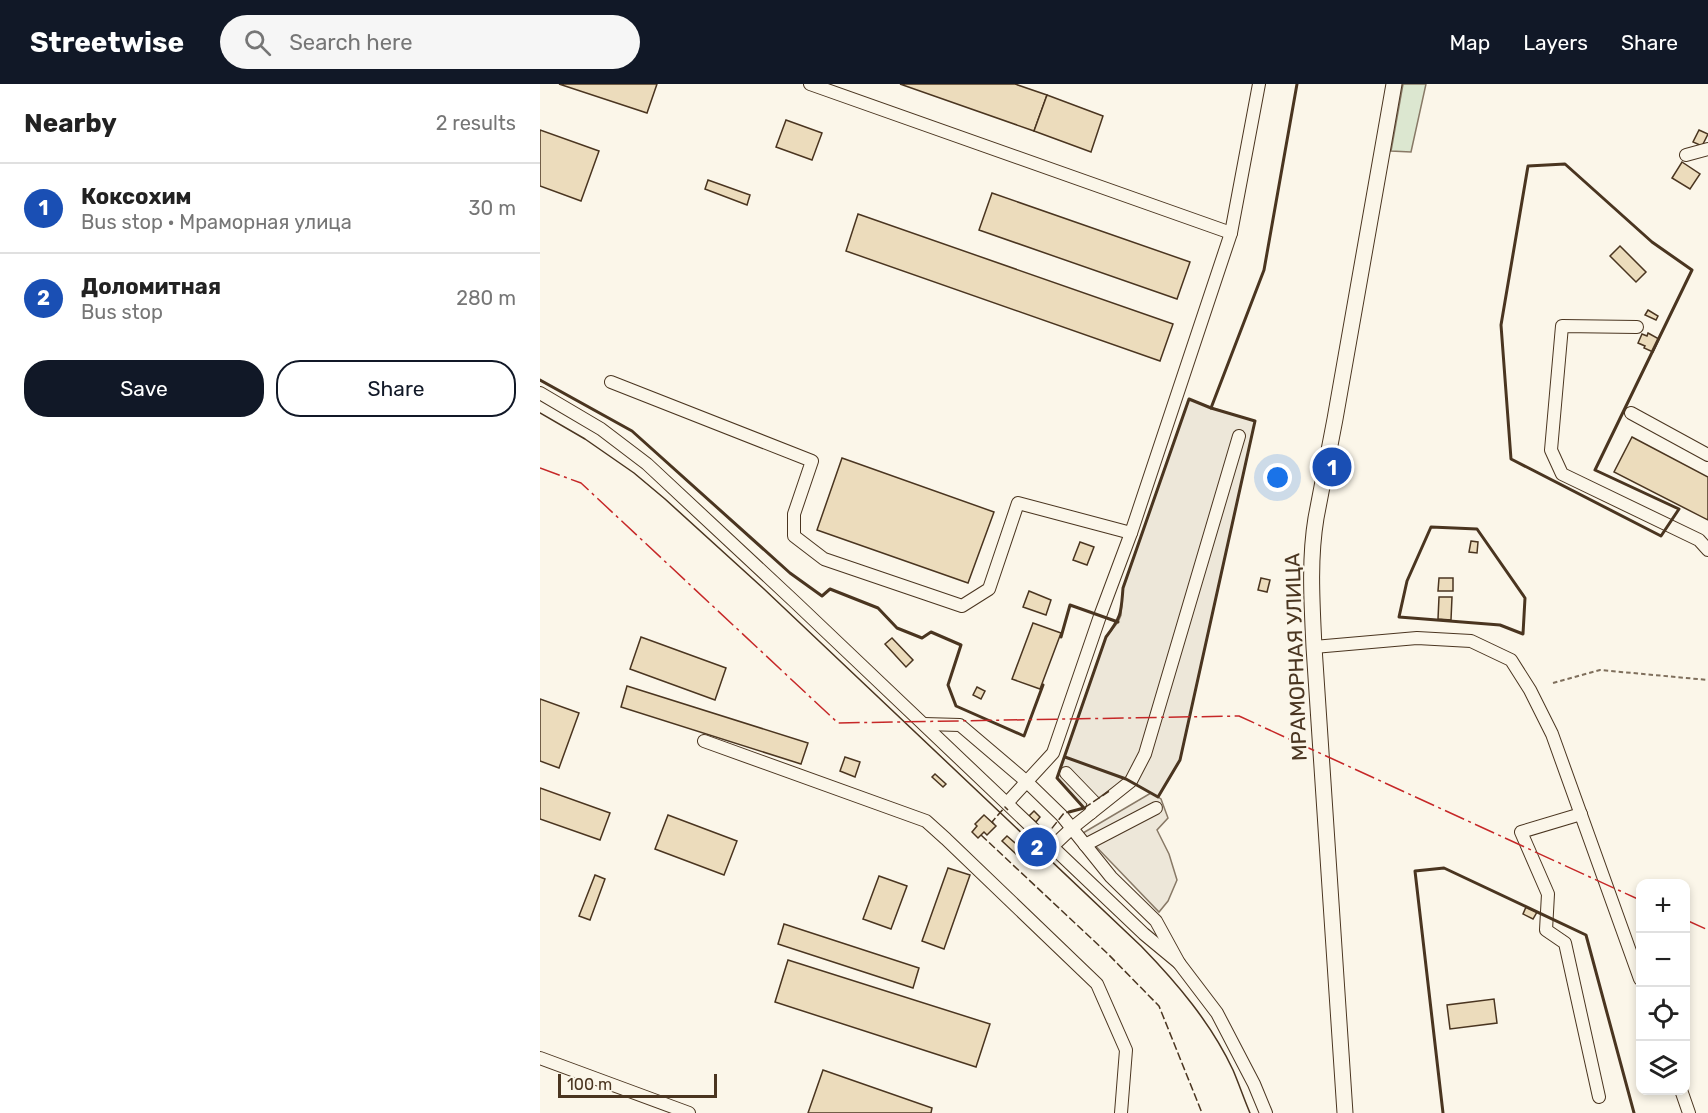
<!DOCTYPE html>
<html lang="en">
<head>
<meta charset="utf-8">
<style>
  :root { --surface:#fff; --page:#f6f6f6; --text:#222; --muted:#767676; --line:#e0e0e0; --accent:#111827 }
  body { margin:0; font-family:Rubik,sans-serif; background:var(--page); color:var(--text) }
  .controls { position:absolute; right:18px; bottom:18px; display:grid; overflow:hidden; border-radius:12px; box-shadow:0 3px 9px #0003 }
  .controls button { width:54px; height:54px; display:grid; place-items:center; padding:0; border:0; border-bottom:2px solid var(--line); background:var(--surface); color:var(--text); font:30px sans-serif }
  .scale { position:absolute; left:18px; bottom:15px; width:159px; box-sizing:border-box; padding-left:6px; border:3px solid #4a3520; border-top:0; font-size:16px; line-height:21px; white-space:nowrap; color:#4a3520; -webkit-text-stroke:4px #fbf6e9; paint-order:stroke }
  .you { position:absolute; left:738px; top:394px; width:21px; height:21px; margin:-15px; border:4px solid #fff; border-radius:50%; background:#1a73e8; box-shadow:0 0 0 9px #1a73e833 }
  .badge { display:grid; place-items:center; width:39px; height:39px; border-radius:50%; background:var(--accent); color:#fff; font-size:20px; font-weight:700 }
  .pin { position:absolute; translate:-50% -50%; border:3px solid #fff; box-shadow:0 2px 6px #0006 }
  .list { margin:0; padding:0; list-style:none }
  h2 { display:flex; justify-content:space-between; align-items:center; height:78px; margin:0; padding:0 24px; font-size:26px }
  h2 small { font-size:20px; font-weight:400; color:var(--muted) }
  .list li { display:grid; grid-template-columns:39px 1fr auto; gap:18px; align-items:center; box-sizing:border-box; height:90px; padding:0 24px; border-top:2px solid var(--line) }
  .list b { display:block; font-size:22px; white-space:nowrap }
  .list p { margin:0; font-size:20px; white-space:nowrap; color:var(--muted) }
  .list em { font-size:20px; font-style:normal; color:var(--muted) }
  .actions { display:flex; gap:12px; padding:18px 24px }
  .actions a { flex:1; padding:14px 0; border:2px solid var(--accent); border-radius:24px; text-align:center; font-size:21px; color:var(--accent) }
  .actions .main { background:var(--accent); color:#fff }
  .icon { flex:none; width:33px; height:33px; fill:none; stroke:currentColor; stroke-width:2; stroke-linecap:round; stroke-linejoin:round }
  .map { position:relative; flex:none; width:1168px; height:1029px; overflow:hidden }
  header { display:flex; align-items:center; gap:36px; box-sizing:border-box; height:84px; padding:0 30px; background:var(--accent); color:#fff }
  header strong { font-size:28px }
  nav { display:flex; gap:33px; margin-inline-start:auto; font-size:21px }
  .search { width:420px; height:54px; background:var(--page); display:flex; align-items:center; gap:15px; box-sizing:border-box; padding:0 21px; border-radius:33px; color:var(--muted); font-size:22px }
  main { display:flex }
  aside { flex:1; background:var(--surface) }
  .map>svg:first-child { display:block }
  .green { fill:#dce7d0; stroke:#887966; stroke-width:1.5 }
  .parking { fill:#ede7d9; stroke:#887966; stroke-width:1.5 }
  .building { fill:#ecdcbc; stroke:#4a3520; stroke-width:1.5 }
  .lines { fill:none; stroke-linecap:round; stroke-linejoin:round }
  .minor-casing { stroke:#4a3520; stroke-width:14 }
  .major-casing { stroke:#4a3520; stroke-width:17 }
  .path { stroke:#7f6f5c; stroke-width:2; stroke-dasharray:4.5 3; stroke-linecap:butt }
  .minor { stroke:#fbf6e9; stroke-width:12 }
  .major { stroke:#fbf6e9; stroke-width:15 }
  .tram { stroke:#4a3520; stroke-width:1.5 }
  .fence { stroke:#4a3520; stroke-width:1.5; stroke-dasharray:8 3; stroke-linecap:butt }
  .wall { stroke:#4a3520; stroke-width:3 }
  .power { stroke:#c62828; stroke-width:1.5; stroke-dasharray:21 4.5 3 4.5; stroke-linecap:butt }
  .labels { text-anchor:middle; stroke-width:4.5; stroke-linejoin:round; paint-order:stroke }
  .street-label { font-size:21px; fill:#4a3520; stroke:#fbf6e9 }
</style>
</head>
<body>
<header>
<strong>Streetwise</strong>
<div class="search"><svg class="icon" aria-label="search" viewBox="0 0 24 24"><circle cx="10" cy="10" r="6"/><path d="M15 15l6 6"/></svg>Search here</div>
<nav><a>Map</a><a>Layers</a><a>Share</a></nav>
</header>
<main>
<aside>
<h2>Nearby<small>2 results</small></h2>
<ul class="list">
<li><span class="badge" style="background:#1a4fb4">1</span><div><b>Коксохим</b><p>Bus stop · Мраморная улица</p></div><em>30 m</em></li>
<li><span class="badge" style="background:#1a4fb4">2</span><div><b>Доломитная</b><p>Bus stop</p></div><em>280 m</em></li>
</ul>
<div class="actions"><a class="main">Save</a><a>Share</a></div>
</aside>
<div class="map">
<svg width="1168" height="1029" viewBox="0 0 1168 1029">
  <rect width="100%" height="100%" fill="#fbf6e9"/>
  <path class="green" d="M863,0H886L871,68L851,67Z"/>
  <path class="parking" d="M649,315L672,324L715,337L640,676L618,713L621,715L628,734L617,746L629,770L637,796L628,817L619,828L543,749L611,709L586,695L544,724L517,694L566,553L578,538L581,531L583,504Z"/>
  <g class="building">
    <path d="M19,0H117L107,29Z"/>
    <path d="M360,0H475L507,11L494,47Z"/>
    <path d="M507,11L563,32L551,68L494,47Z"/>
    <path d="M246,36L282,49L272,76L236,63Z"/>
    <path d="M0,46L59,67L41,117L0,102Z"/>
    <path d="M1159,46L1168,50L1162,62L1153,58Z"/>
    <path d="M1142,78L1160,90L1150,105L1132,94Z"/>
    <path d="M168,96L210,111L207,121L165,105Z"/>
    <path d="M452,109L650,178L637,215L439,146Z"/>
    <path d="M318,130L633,240L620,277L306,167Z"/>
    <path d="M1080,162L1106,188L1096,198L1070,172Z"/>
    <path d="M1108,226L1118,232L1116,236L1105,231Z"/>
    <path d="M1108,249L1119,255L1113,268L1104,264L1105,262L1098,259L1102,250L1107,252Z"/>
    <path d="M1092,353L1168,393V436L1074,388Z"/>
    <path d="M302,374L454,428L428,499L277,446Z"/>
    <path d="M931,457L938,458L937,469L929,468Z"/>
    <path d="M540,458L554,463L547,481L533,476Z"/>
    <path d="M721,494L730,496L727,508L718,506Z"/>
    <path d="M899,494H913V507H898Z"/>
    <path d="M489,507L511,516L506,531L483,523Z"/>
    <path d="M899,513H912L911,536L898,535Z"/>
    <path d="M493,539L521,549L500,605L472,595Z"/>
    <path d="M101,553L186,584L175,616L90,585Z"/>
    <path d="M352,554L373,576L366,583L345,560Z"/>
    <path d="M87,602L268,659L261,680L81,623Z"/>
    <path d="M437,603L445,607L441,615L433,611Z"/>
    <path d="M0,615L39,629L19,684L0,677Z"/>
    <path d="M305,673L320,678L315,693L300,687Z"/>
    <path d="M395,690L406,700L403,703L392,693Z"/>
    <path d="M0,704L70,729L60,756L0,735Z"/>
    <path d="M494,727L500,733L496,738L489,732Z"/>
    <path d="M128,731L197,757L184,791L115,765Z"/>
    <path d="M444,731L456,742L447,751L444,748L438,754L432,748L437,742L435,740Z"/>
    <path d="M467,752L482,765L477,771L462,757Z"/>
    <path d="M408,784L430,791L404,865L382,857Z"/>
    <path d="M55,791L65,795L50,836L39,832Z"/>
    <path d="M339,792L367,802L351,845L323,835Z"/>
    <path d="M986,823L997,828L993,835L983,830Z"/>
    <path d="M244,840L379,884L373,904L238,860Z"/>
    <path d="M248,876L450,940L436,983L235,918Z"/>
    <path d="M954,915L957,939L910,945L907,921Z"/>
    <path d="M283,986L392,1024L391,1029H268Z"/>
  </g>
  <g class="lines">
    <defs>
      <g id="minor">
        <path d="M270,0L691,149"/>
        <path d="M1146,71L1168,65"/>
        <path d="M1097,243L1022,242L1011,366L1022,390L1159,456L1168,466"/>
        <path d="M71,298L272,377L254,430V452L284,475L422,522L449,505L478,419L591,449"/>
        <path d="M0,309L61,345L107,380L256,519L604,850L639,879"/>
        <path d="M1091,329L1168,371"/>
        <path d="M774,563L877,554L931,557L971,576L990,606L1012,650L1100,895"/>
        <path d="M384,640L420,641L487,698L522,732L571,793L616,837L639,879L677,929L714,1000L726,1029"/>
        <path d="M164,657L386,737L406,755L557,900L586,966L581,1029"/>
        <path d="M526,689L554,718L551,729"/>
        <path d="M467,719L513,669L560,532L591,449L691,149L719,0"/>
        <path d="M1041,730L981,748L1008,810L1006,846L1025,859L1059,1013"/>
        <path d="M545,761L616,724"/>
        <path d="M513,762L532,744L591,697L605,670L699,352"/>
        <path d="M0,974L149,1029"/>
        <path d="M1141,1006L1149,1029"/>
      </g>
      <path id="major" d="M805,1029L774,563C772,520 769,476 776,434L795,335L854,0"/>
    </defs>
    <use href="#minor" class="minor-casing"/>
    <use href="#major" class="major-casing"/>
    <path class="path" d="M1013,599L1060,586L1168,596"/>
    <use href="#minor" class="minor"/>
    <use href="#major" class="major"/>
    <path class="tram" d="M0,329L45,355L94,389L125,415L224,505L601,862C637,899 671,939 693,986C699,1000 704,1015 710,1029"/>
    <g class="fence">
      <path d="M544,724L571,706"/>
      <path d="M454,740L452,738L465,723L468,726"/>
      <path d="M441,751L568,870L619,922L662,1029"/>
      <path d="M505,753L524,729L529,728"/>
    </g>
    <g class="wall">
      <path d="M1025,80L1112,158L1152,186L1055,386L1139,425L1121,452L971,375L961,241L988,82Z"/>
      <path d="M0,296L92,347L250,489L282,512L290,505L338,524L357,544L382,554L391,548L421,561L408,601L416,622L484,652L503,601"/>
      <path d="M891,443L937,445L985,514L983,550L960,541L859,533L867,497Z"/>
      <path d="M521,553L530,521L578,538"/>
      <path d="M525,673L586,695L618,713L640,676L715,337L671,324"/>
      <path d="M529,728L544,724L517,694L566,553C582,532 581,529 583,504L649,315L671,324L724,186L757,0"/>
      <path d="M903,1029L875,787L904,784L1046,851L1094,1029"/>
    </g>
    <g class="power">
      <path d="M0,384L41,399L298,639L699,632L1100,816"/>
      <path d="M1146,836L1168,846"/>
    </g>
  </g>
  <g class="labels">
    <g class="street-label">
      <text transform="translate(756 573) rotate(-92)" y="7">МРАМОРНАЯ УЛИЦА</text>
    </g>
  </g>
</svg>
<div class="controls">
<button>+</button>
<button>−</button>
<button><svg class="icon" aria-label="locate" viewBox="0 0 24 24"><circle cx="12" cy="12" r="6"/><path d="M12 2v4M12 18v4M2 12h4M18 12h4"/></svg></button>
<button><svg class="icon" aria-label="layers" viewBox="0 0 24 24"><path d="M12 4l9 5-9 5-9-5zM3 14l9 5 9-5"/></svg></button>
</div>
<div class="scale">100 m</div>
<div class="you"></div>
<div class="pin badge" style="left:792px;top:383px;background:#1a4fb4">1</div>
<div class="pin badge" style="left:497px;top:763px;background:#1a4fb4">2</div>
</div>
</main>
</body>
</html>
